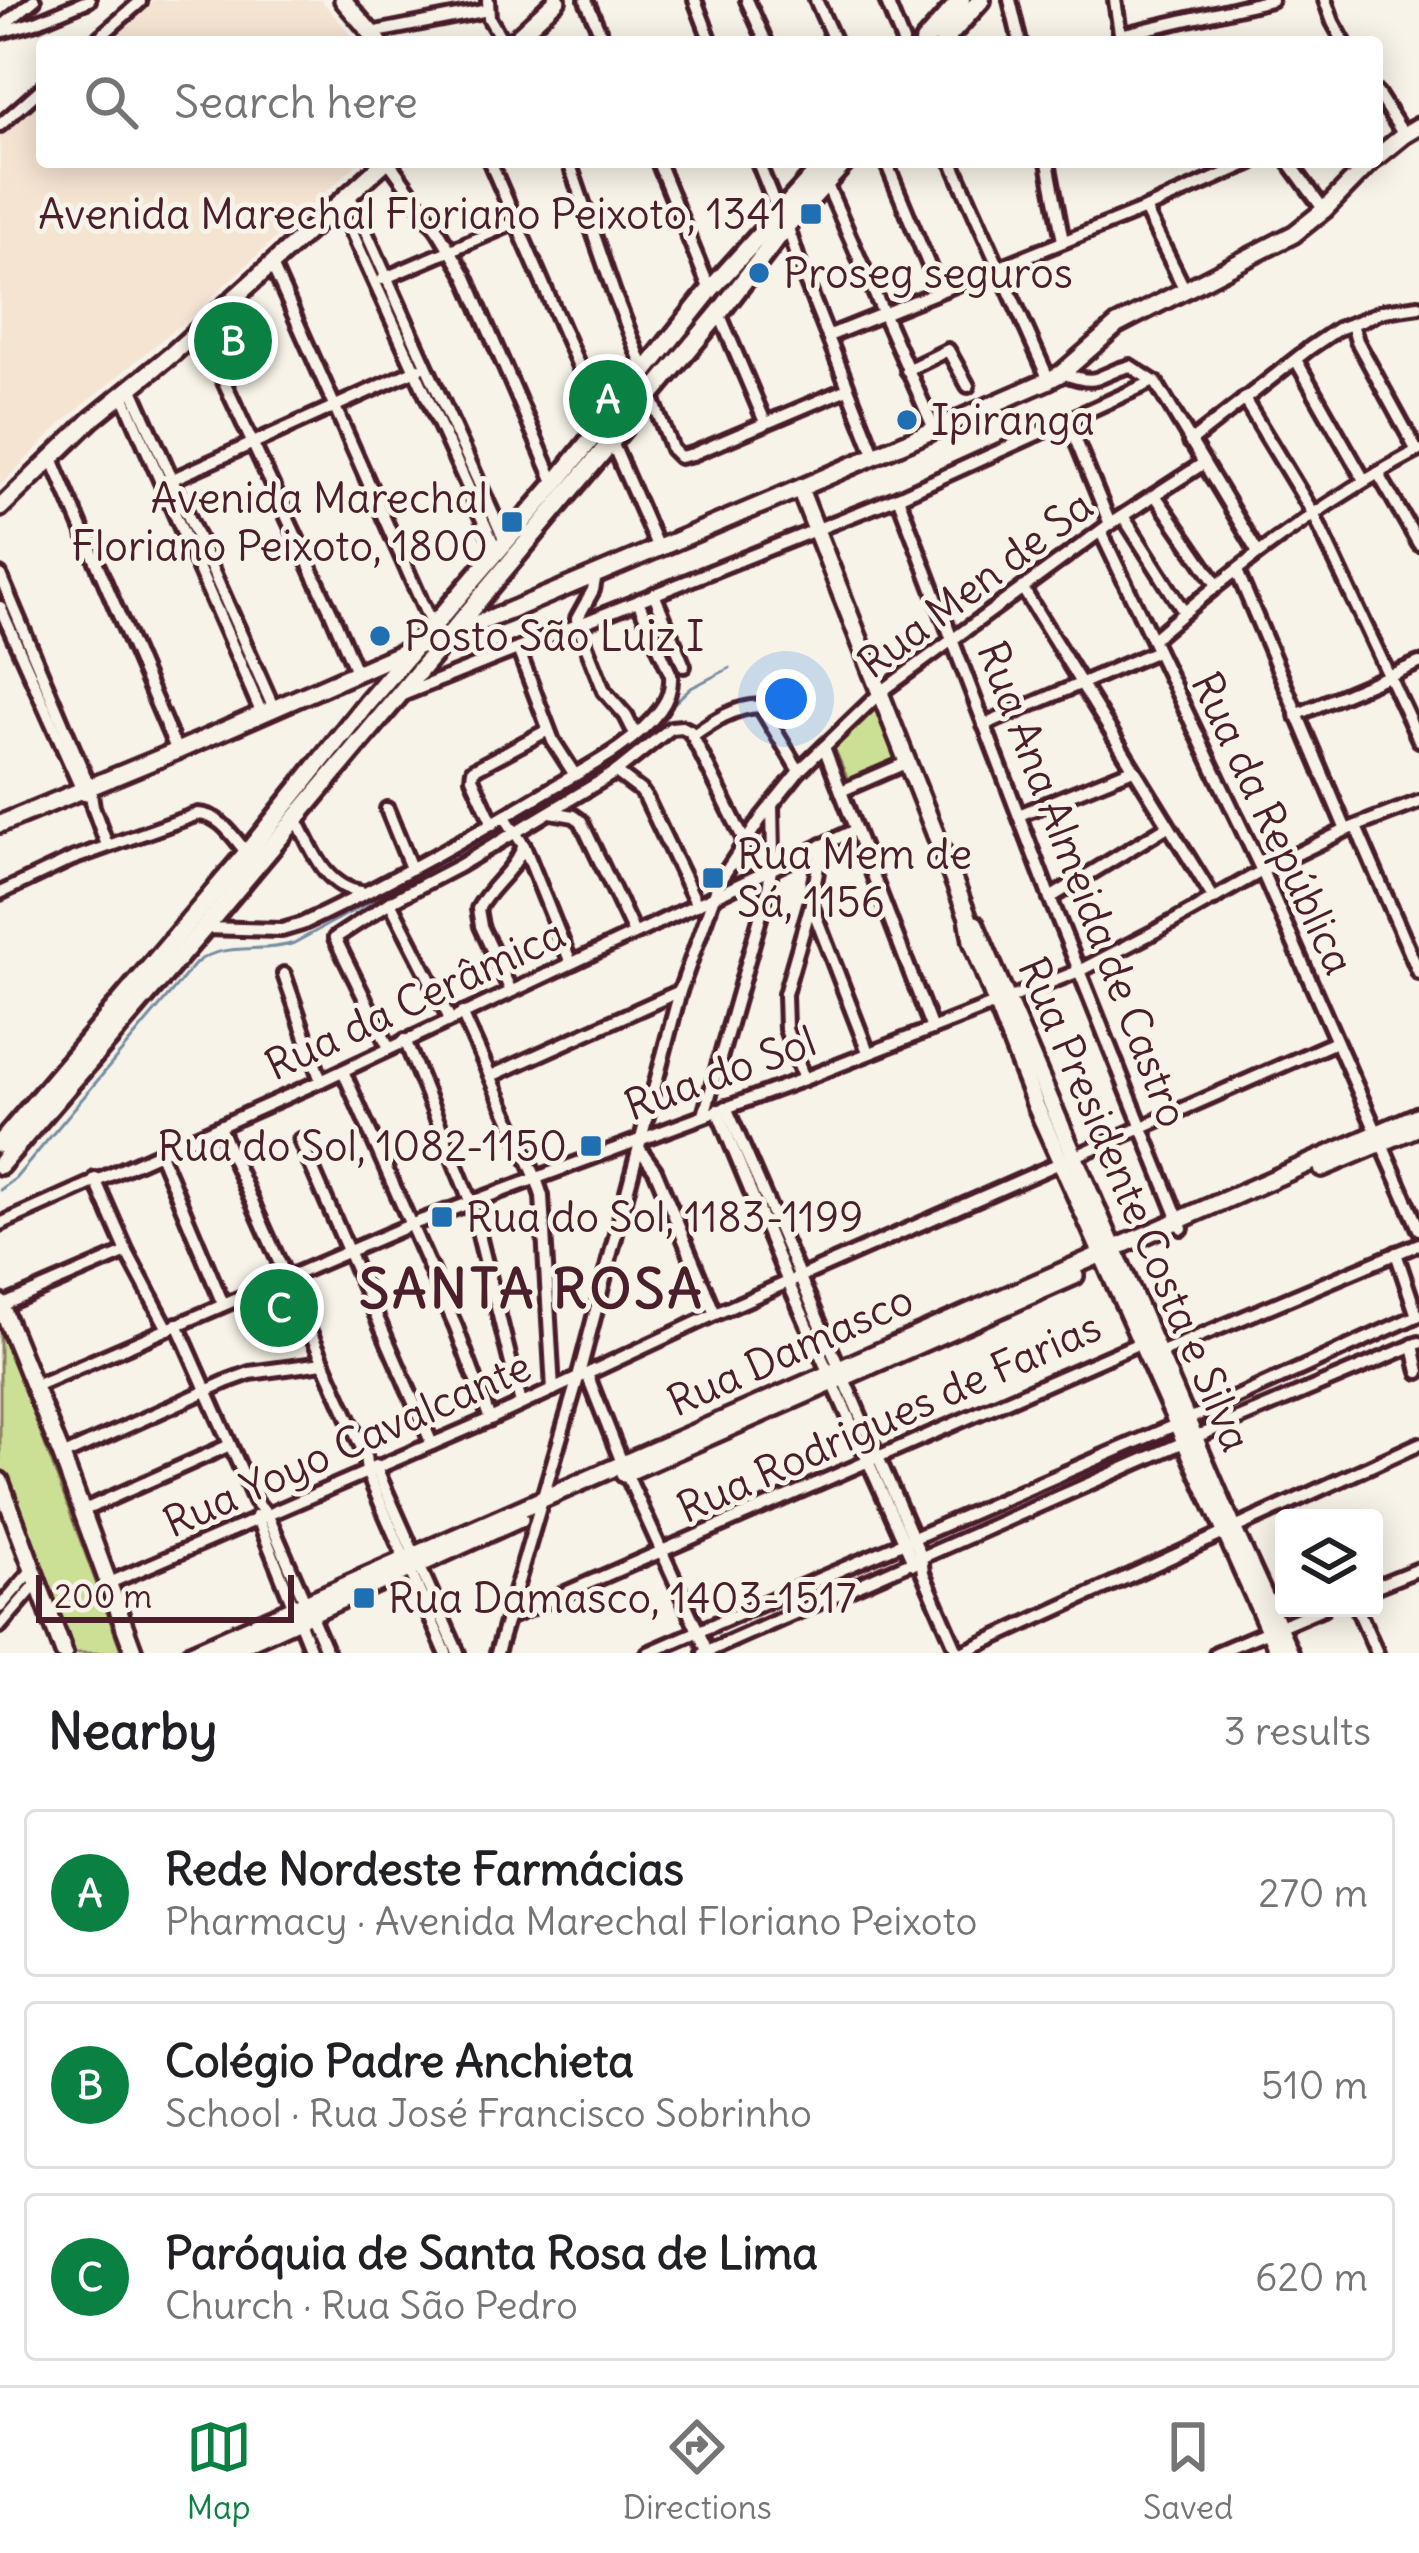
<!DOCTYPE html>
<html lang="en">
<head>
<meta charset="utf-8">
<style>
  :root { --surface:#fff; --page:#f6f6f6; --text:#202124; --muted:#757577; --line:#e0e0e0; --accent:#0b8043 }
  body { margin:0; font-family:Delius,sans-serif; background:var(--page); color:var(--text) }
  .controls { position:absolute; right:36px; bottom:36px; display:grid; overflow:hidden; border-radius:12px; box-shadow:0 6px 30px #0003 }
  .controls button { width:108px; height:108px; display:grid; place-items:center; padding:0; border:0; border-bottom:3px solid var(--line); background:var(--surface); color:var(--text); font:60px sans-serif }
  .scale { position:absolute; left:36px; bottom:30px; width:258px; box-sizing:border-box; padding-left:12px; border:6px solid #4a1f2b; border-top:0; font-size:33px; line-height:42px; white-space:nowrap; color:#4a1f2b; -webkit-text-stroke:9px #f7f3e8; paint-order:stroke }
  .you { position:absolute; left:786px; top:699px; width:42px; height:42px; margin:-30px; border:9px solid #fff; border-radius:50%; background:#1a73e8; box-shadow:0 0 0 18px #1a73e833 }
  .badge { display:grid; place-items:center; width:78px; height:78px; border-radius:50%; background:var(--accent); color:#fff; font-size:39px; font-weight:700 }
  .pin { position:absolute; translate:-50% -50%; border:6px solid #fff; box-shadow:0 3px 12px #0006 }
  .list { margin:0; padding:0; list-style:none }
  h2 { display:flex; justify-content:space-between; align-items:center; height:156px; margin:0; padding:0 48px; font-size:51px }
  h2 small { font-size:39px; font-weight:400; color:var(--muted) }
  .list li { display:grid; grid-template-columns:78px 1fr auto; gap:36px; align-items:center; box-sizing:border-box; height:168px; margin:0 24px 24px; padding:0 24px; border:3px solid var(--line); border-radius:12px }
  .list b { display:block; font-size:45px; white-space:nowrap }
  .list p { margin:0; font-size:39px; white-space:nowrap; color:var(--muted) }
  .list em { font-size:39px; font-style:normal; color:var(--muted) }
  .icon { flex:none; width:66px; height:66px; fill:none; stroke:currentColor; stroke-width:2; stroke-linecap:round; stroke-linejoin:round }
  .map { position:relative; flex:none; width:1419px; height:1653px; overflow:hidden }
  .search { position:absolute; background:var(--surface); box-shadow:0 6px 30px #0003; left:36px; right:36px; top:36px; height:132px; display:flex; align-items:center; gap:30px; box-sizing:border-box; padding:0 42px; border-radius:12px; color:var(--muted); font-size:45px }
  .sheet { height:732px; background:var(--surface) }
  nav { display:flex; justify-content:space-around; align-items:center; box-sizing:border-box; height:168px; border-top:3px solid var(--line); background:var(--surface); font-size:33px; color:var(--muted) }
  nav a { display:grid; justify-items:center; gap:6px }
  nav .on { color:var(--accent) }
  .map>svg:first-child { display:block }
  .built { fill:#f6e4d3 }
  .green { fill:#cce095; stroke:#8b8060; stroke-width:3 }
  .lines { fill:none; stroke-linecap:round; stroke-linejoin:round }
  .stream { stroke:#768da4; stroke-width:3 }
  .street-casing { stroke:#4a1f2b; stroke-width:20 }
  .secondary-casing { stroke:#4a1f2b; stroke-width:24 }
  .primary-casing { stroke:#4a1f2b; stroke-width:26 }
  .street { stroke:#f7f3e8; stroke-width:10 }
  .secondary { stroke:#f7f3e8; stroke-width:15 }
  .primary { stroke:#f7f3e8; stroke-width:16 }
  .poi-dot { fill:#1f6fb2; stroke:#f7f3e8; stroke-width:4.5 }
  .labels { text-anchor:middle; stroke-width:10; stroke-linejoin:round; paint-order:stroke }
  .poi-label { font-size:42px; fill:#4a1f2b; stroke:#f7f3e8; text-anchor:start }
  .street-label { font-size:42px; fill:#4a1f2b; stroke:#f7f3e8 }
  .district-label { font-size:54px; font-weight:bold; letter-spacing:3px; fill:#4a1f2b; stroke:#f7f3e8 }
</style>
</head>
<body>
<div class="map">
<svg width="1419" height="1653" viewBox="0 0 1419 1653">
  <rect width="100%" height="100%" fill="#f7f3e8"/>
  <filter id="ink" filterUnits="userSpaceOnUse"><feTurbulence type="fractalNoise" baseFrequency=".00833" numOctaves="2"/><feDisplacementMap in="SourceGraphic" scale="24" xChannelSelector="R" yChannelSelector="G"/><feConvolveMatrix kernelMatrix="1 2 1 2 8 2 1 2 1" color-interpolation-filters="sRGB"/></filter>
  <g filter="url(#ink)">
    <g class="built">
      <path d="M153,0H321L357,42H104Z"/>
      <path d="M42,96V162H359L193,314L64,421L0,486V132Z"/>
      <path d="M239,304L258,351L223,363L208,330Z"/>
    </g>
    <g class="green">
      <path d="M873,698L895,759L849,782L830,738Z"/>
      <path d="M0,1323L122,1653H67L0,1474Z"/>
    </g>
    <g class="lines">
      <g class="stream">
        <path d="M663,714L689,689L730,668"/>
        <path d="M514,823C555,800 631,759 657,721"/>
        <path d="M0,1190L15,1179L196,963C222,941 263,954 294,943L506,828"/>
      </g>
      <defs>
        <g id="street">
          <path d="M488,0L489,18L503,42"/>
          <path d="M586,0L604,42"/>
          <path d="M695,0L711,42"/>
          <path d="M747,0L766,42"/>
          <path d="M816,0L835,42"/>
          <path d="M886,0L903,42"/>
          <path d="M1010,0L1020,42"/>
          <path d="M1115,0L1121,39"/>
          <path d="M1325,0L1333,22L1344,42"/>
          <path d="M0,28L34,0"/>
          <path d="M0,32L36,22L89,0"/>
          <path d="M371,33L488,10"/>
          <path d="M1120,35L1271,0"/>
          <path d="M94,42L140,2L138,0"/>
          <path d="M1377,93L1404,135"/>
          <path d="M0,125L42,88"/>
          <path d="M389,162L439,232L465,275L555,484"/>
          <path d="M490,162L658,548"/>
          <path d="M569,162L614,293L644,369"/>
          <path d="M658,162L710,290"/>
          <path d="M758,162L779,215"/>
          <path d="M886,162L939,290"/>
          <path d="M952,162L1049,380"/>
          <path d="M1048,162L1063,241"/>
          <path d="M1289,162L1324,210"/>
          <path d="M827,185L935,431"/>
          <path d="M349,194L505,541"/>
          <path d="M339,204L497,551"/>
          <path d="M1145,209L1185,290"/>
          <path d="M787,225L802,271L875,456"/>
          <path d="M272,265L432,626"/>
          <path d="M383,279L516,222"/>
          <path d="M719,313L765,422"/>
          <path d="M200,330L331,612L357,674"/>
          <path d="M828,336L1145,209L1252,162"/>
          <path d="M1296,360L1364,480"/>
          <path d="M907,370L948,350L968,386"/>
          <path d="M1062,373C1103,388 1094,375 1130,366L1156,383L1258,553"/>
          <path d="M131,387L274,709"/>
          <path d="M650,393L672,449L680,457L693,454L847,389"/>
          <path d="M123,395L262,714"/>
          <path d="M1244,399L1313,513L1419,740"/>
          <path d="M1068,421L1110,524"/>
          <path d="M1190,442L1310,348L1338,329L1352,324"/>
          <path d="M1417,451L1357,341L1352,324L1384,311L1419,306"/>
          <path d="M51,456L177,751"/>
          <path d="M1378,473L1419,544"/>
          <path d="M173,479L418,369"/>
          <path d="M1155,495L1217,585"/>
          <path d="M898,497L1050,898L1182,1228"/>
          <path d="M1123,516L1184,612"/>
          <path d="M1101,532L1262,871L1419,1229"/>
          <path d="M1237,571L1346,830"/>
          <path d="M596,574L593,590L577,619L578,625L604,691L626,716L635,734"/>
          <path d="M0,575L90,788L93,807L107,845"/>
          <path d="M1023,589L1214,899"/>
          <path d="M654,594L684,666"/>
          <path d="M0,607L84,795"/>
          <path d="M1153,639C1236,567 1322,502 1419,450"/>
          <path d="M518,649L553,741L575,775"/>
          <path d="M402,695L898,497L1152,382"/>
          <path d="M1296,715L1419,663"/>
          <path d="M984,725L1157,651"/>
          <path d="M692,736C713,721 734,707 760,706L799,771"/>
          <path d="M824,747L932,1029"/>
          <path d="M616,772L641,791L646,798L697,905"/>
          <path d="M841,791L908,762"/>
          <path d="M387,809L411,868"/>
          <path d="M551,812L574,816L581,821L634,933"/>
          <path d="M1019,815L1133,769"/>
          <path d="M505,817L524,846L571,963"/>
          <path d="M296,818C312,848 324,887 361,892"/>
          <path d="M493,824L472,778L473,770L548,730"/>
          <path d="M1356,827L1419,973"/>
          <path d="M0,893L72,859L198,814C221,815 233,837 247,853"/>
          <path d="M1050,898L1168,826"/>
          <path d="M390,902L450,1019"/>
          <path d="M811,904L868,1052"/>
          <path d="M204,928L282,930L302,924C386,885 467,839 547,791C586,768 633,746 660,710C668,699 672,689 671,675L638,601"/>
          <path d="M284,974L321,1081"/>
          <path d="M511,991L481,926L478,909C490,886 513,872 524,846"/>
          <path d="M462,1013L536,1178L542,1196L553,1390"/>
          <path d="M405,1040L471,1203L521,1404"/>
          <path d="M389,1048L335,938L390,902L459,866L616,772L671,728L682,727L690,731L745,842"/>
          <path d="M343,1071L456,1327L490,1419"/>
          <path d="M491,1076L680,991"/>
          <path d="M804,1079L786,1029L785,994L811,904L822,845"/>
          <path d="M726,1107L921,1556L923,1573L958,1653"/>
          <path d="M717,1110L788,1282L914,1564"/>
          <path d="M704,1115L768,890L773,856L772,805"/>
          <path d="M219,1127L365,1455L367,1472L446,1653"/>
          <path d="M300,1140L432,1444"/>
          <path d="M639,1148L655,1170L715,1314"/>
          <path d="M160,1154L223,1304"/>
          <path d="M95,1179L127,1252L168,1329"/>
          <path d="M0,1224L321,1081L855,830"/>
          <path d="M1396,1253L1417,1316"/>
          <path d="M1,1306L127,1252"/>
          <path d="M177,1324L255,1501L268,1516L327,1653"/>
          <path d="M1413,1345L1419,1372"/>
          <path d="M1157,1354L1419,1244"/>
          <path d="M587,1374L626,1473L708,1653"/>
          <path d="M35,1386L410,1225L804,1079L1079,971L1160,929L1262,871L1346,830L1419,802"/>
          <path d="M62,1456L228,1381L250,1373L323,1363"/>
          <path d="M375,1466L458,1653"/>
          <path d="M82,1511L230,1445"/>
          <path d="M257,1516L312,1653"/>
          <path d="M107,1584L490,1419L715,1314L1336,1042"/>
          <path d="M1374,1587L1419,1569"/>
          <path d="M0,1607L33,1569"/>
          <path d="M1357,1608L1377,1653"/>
          <path d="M508,1618L1142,1342"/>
          <path d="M0,1626L38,1582"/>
          <path d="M497,1653L578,1378L680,991L719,882L762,817L799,771L881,692L1110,524L1204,463"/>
          <path d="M648,1653L1189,1419L1419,1315"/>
          <path d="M704,1653L1184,1442L1419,1343"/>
          <path d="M961,1653L1419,1444"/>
          <path d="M1216,1653L1323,1608"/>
        </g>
        <g id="secondary">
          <path d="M343,0L379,42"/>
          <path d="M512,42L557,0"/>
          <path d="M1377,157L1404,135L1419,126"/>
          <path d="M800,489L968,917L972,941L1036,1106L1279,1653"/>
          <path d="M0,508L92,419L171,355L385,162"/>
          <path d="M0,824L177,751L415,647L507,612L775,499L1049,380L1062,373L1117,325L1294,234L1324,210L1371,162"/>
          <path d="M975,924L1234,1530L1290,1653"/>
          <path d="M1322,1168L1419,1127"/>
          <path d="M0,1303L62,1456L134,1653"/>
          <path d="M624,1474L1075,1276"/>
          <path d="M0,1481L64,1653"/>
          <path d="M191,1653L1419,1115"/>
          <path d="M224,1653L520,1519"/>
        </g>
        <g id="primary">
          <path d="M924,42L961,0"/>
          <path d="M943,42L981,0"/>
          <path d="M0,1144L247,853L367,703L555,484L710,290L826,162"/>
          <path d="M0,1165L204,928L719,313L787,225L845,162"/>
        </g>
      </defs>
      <use href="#street" class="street-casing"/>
      <use href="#secondary" class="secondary-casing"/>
      <use href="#primary" class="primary-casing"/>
      <use href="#street" class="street"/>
      <use href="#secondary" class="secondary"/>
      <use href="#primary" class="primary"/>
    </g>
  </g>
  <g class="poi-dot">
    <rect x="799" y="202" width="24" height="24" rx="6"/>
    <circle cx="759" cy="273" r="12"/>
    <circle cx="907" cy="420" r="12"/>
    <rect x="500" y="510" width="24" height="24" rx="6"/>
    <circle cx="380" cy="636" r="12"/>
    <rect x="701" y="866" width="24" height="24" rx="6"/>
    <rect x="579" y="1134" width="24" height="24" rx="6"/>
    <rect x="430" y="1205" width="24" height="24" rx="6"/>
    <rect x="352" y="1586" width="24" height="24" rx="6"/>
  </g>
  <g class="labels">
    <g class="poi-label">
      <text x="787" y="229" text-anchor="end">Avenida Marechal Floriano Peixoto, 1341</text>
      <text x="783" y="288">Proseg seguros</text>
      <text x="931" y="435">Ipiranga</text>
      <text x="488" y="513" text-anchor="end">Avenida Marechal<tspan x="488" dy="48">Floriano Peixoto, 1800</tspan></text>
      <text x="404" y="651">Posto São Luiz I</text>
      <text x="737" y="869">Rua Mem de<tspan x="737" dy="48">Sá, 1156</tspan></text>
      <text x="567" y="1161" text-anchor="end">Rua do Sol, 1082-1150</text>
      <text x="466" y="1232">Rua do Sol, 1183-1199</text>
      <text x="388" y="1613">Rua Damasco, 1403-1517</text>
    </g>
    <g class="street-label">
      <text transform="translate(975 584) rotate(-37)" y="15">Rua Men de Sa</text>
      <text transform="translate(1273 823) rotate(65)" y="15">Rua da República</text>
      <text transform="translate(1083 884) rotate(69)" y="15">Rua Ana Almeida de Castro</text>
      <text transform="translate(415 999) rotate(-25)" y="15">Rua da Cerâmica</text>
      <text transform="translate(720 1073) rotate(-20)" y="15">Rua do Sol</text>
      <text transform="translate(1135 1204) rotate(67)" y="15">Rua Presidente Costa e Silva</text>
      <text transform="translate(790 1350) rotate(-24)" y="15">Rua Damasco</text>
      <text transform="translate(889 1417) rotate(-24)" y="15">Rua Rodrigues de Farias</text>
      <text transform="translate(347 1444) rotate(-24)" y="15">Rua Yoyo Cavalcante</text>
    </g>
    <g class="district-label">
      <text x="532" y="1308">SANTA ROSA</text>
    </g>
  </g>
</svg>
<div class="controls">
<button><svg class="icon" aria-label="layers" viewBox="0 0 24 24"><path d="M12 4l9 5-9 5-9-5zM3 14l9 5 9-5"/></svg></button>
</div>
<div class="scale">200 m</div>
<div class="you"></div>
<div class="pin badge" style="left:608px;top:399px">A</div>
<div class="pin badge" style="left:233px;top:341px">B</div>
<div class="pin badge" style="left:279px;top:1308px">C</div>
<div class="search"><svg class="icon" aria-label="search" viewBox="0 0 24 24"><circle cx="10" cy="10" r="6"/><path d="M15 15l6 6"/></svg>Search here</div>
</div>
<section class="sheet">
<h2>Nearby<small>3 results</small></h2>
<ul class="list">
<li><span class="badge">A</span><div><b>Rede Nordeste Farmácias</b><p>Pharmacy · Avenida Marechal Floriano Peixoto</p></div><em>270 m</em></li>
<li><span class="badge">B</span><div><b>Colégio Padre Anchieta</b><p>School · Rua José Francisco Sobrinho</p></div><em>510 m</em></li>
<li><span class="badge">C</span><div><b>Paróquia de Santa Rosa de Lima</b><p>Church · Rua São Pedro</p></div><em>620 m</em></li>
</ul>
</section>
<nav>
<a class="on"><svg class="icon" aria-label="map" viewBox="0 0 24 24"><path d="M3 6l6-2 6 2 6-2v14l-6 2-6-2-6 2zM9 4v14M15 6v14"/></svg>Map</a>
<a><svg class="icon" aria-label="directions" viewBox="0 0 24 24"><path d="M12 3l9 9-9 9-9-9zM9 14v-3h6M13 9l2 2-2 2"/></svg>Directions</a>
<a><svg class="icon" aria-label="saved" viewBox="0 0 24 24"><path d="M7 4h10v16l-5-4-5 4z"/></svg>Saved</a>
</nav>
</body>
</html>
